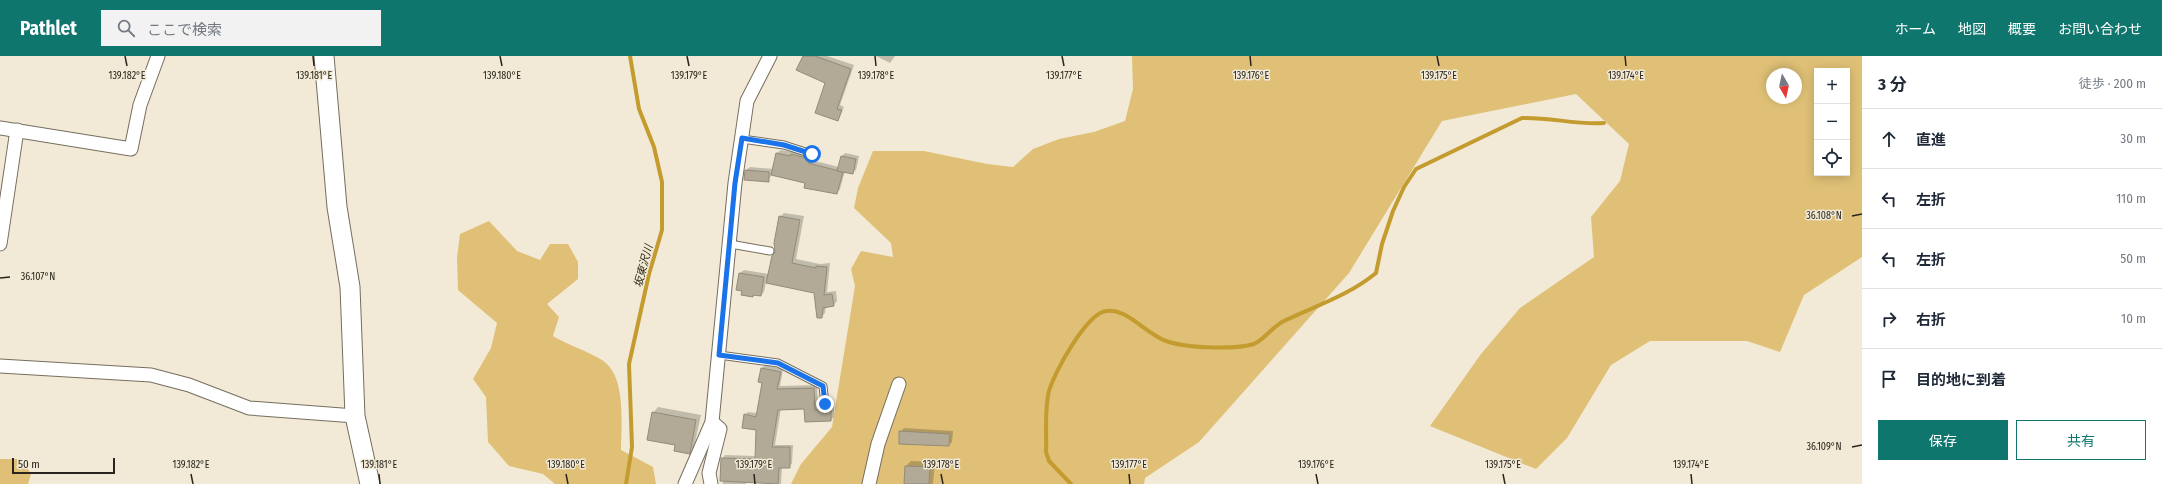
<!DOCTYPE html>
<html lang="ja">
<head>
<meta charset="utf-8">
<style>
  :root { --surface:#fff; --page:#f2f2f3; --text:#1f2937; --muted:#747a83; --line:#e0e1e3; --accent:#0f766e }
  body { margin:0; font-family:"Fira Sans Condensed","Noto Sans JP",sans-serif; background:var(--page); color:var(--text) }
  .controls { position:absolute; right:12px; top:12px; display:grid; overflow:hidden; border-radius:0px; box-shadow:0 2px 10px #0003 }
  .controls button { width:36px; height:36px; display:grid; place-items:center; padding:0; border:0; border-bottom:1px solid var(--line); background:var(--surface); color:var(--text); font:20px sans-serif }
  .compass { position:absolute; left:1766px; top:12px; width:36px; height:36px; border-radius:50%; background:var(--surface); box-shadow:0 2px 10px #0003; rotate:171deg }
  .scale { position:absolute; left:12px; bottom:10px; width:103px; box-sizing:border-box; padding-left:4px; border:2px solid #29251e; border-top:0; font-size:11px; line-height:14px; white-space:nowrap; color:#29251e; -webkit-text-stroke:3px #f2ead6; paint-order:stroke }
  .stop { position:absolute; width:12px; height:12px; margin:-9px; border:3px solid #1a73e8; border-radius:50%; background:#fff }
  .stop.end { background:#1a73e8; border-color:#fff; box-shadow:0 1px 4px #0008 }
  .list { margin:0; padding:0; list-style:none }
  h2 { display:flex; justify-content:space-between; align-items:center; height:52px; margin:0; padding:0 16px; font-size:17px }
  h2 small { font-size:13px; font-weight:400; color:var(--muted) }
  .list li { display:grid; grid-template-columns:26px 1fr auto; gap:12px; align-items:center; box-sizing:border-box; height:60px; padding:0 16px; border-top:1px solid var(--line) }
  .list b { display:block; font-size:15px; white-space:nowrap }
  .list em { font-size:13px; font-style:normal; color:var(--muted) }
  .actions { display:flex; gap:8px; padding:12px 16px }
  .actions a { flex:1; padding:9px 0; border:1px solid var(--accent); border-radius:0px; text-align:center; font-size:14px; color:var(--accent) }
  .actions .main { background:var(--accent); color:#fff }
  .icon { flex:none; width:22px; height:22px; fill:none; stroke:currentColor; stroke-width:2; stroke-linecap:round; stroke-linejoin:round }
  .map { position:relative; flex:none; width:1862px; height:428px; overflow:hidden }
  header { display:flex; align-items:center; gap:24px; box-sizing:border-box; height:56px; padding:0 20px; background:var(--accent); color:#fff }
  header strong { font-size:19px }
  nav { display:flex; gap:22px; margin-inline-start:auto; font-size:14px }
  .search { width:280px; height:36px; background:var(--page); display:flex; align-items:center; gap:10px; box-sizing:border-box; padding:0 14px; border-radius:0px; color:var(--muted); font-size:15px }
  main { display:flex }
  aside { flex:1; background:var(--surface) }
  .map>svg:first-child { display:block }
  .green { fill:#dfc076; fill-rule:evenodd }
  .shadow { fill:#0003 }
  .lines { fill:none; stroke-linecap:round; stroke-linejoin:round }
  .stream { stroke:#c39b2e; stroke-width:4 }
  .building { fill:#b2a997; stroke:#938b79 }
  .lane-casing { stroke:#766e5d; stroke-width:9 }
  .street-casing { stroke:#766e5d; stroke-width:15 }
  .secondary-casing { stroke:#766e5d; stroke-width:21 }
  .lane { stroke:#fff; stroke-width:7 }
  .street { stroke:#fff; stroke-width:13 }
  .secondary { stroke:#fff; stroke-width:19 }
  .route { stroke:#1a73e8; stroke-width:5 }
  .ticks { fill:none; stroke:#29251e; stroke-width:1.5 }
  .labels { text-anchor:middle; stroke-width:3; stroke-linejoin:round; paint-order:stroke }
  .water-label { font-size:11px; font-style:italic; fill:#322b19; stroke:#f2ead6 }
  .ticks-label { font-size:10px; text-anchor:middle; fill:#29251e; stroke:#f2ead6; stroke-width:3; stroke-linejoin:round; paint-order:stroke }
</style>
</head>
<body>
<header>
<strong>Pathlet</strong>
<div class="search"><svg class="icon" aria-label="search" viewBox="0 0 24 24"><circle cx="10" cy="10" r="6"/><path d="M15 15l6 6"/></svg>ここで検索</div>
<nav><a>ホーム</a><a>地図</a><a>概要</a><a>お問い合わせ</a></nav>
</header>
<main>
<div class="map">
<svg width="1862" height="428" viewBox="0 0 1862 428">
  <rect width="100%" height="100%" fill="#f2ead6"/>
  <g class="green">
    <path d="M1132,0H1862V201L1804,239L1780,296L1747,285H1650L1611,309L1567,382L1536,413L1430,370L1481,298L1520,252L1594,201L1591,161L1620,125L1629,88L1576,38L1442,65L1349,217L1199,386L1145,422L1144,428H791L801,408L832,371L855,230L851,213L861,195L893,201L891,187L854,152L858,132L873,95H924L987,108L1013,111L1033,93L1059,83L1094,76L1125,65L1133,33ZM1817,15H1847V117H1817ZM1772,18H1796V42H1772Z"/>
    <path d="M489,165L517,195L540,204L550,188H568L578,206V223L547,248L559,261L553,280C568,289 587,295 602,304C627,320 621,369 621,394L653,411L656,428H555L543,418L509,410L488,386L486,341L473,323L491,292L497,267L458,234L457,202L460,178Z"/>
    <path d="M0,403H21L31,418L28,428H0Z"/>
  </g>
  <g class="shadow">
    <path d="M804,0H827L854,9L840,49L844,51L838,63L826,27Z"/>
    <path d="M876,0H895L890,7Z"/>
    <path d="M781,94L812,99L811,104L839,111L842,100L845,97L859,100L856,114L852,117L845,115L840,133L837,137L772,118L768,125L745,123L746,114L750,111L774,113L777,97Z"/>
    <path d="M784,157L804,160L796,203L820,208L830,207L827,236L836,235L837,245L833,250H826L825,257L821,261L815,236L766,226L764,236L761,239L755,238L753,240L743,234L740,217L744,214L769,218L776,197L780,161Z"/>
    <path d="M765,309L783,313L780,330L817,329L818,351H834V361L831,364L805,352H781L775,389H793L792,407L789,411H782L781,428L746,425V428H723L722,403L725,399L756,400L757,374L745,359L748,356L757,357L763,326L762,312Z"/>
    <path d="M658,351L701,359L694,391L689,396L676,388L653,357Z"/>
    <path d="M904,372L953,375L952,386L949,389L900,376Z"/>
    <path d="M911,405L935,406L933,428H905L906,410Z"/>
  </g>
  <g class="lines">
    <g class="stream">
      <path d="M626,428L632,391L629,308L649,218L662,174V126L654,91L639,53L630,0"/>
      <path d="M1071,428L1049,405L1046,396C1047,377 1044,354 1049,335C1054,317 1086,258 1106,255C1128,252 1145,278 1166,285C1185,292 1235,294 1254,288C1262,285 1273,271 1282,266C1315,250 1348,240 1376,217L1382,188L1393,155L1404,131L1416,113L1522,62C1550,61 1576,69 1604,67"/>
    </g>
  </g>
  <g class="building">
    <path d="M803,0H815L851,13L837,53L842,54L838,65L815,57L825,27L796,14Z"/>
    <path d="M776,97L790,100L791,98L810,103L808,107L843,116L837,138L804,132L805,127L771,119Z"/>
    <path d="M841,100L856,103L853,118L837,115Z"/>
    <path d="M745,114L769,116V126L744,124Z"/>
    <path d="M779,160L800,164L792,207L816,212V210L827,211L824,239L832,238L834,250L823,252L822,262H817L814,237L766,227L772,200L775,196L774,187Z"/>
    <path d="M739,217L764,221L761,240L753,239V241L741,239L742,235L736,234Z"/>
    <path d="M761,312L781,316L777,333L814,332L815,354L831,353V365L805,366L804,353L778,354L772,391H790V412H779L778,428L720,425L721,402L755,403L756,374L742,372L744,358L756,361L762,327L758,326Z"/>
    <path d="M652,356L696,364L690,398L674,395L675,389L647,384Z"/>
    <path d="M899,375L950,378L949,390L899,388Z"/>
    <path d="M905,410L930,411L929,428H904Z"/>
  </g>
  <g class="lines">
    <defs>
      <g id="lane">
        <path d="M742,83L784,89L812,98"/>
        <path d="M730,188L770,195"/>
        <path d="M719,299L778,307L823,330L825,348"/>
      </g>
      <g id="street">
        <path d="M0,72L131,93L140,49L158,0"/>
        <path d="M0,188L17,74"/>
        <path d="M0,310L151,319L189,329L249,352L355,360"/>
        <path d="M685,428L712,366L735,127L747,45L770,0"/>
        <path d="M711,428L709,417L720,373L712,366"/>
        <path d="M869,428L878,388L899,328"/>
      </g>
      <path id="secondary" d="M324,0L337,151L350,231L355,360L370,428"/>
    </defs>
    <use href="#lane" class="lane-casing"/>
    <use href="#street" class="street-casing"/>
    <use href="#secondary" class="secondary-casing"/>
    <use href="#lane" class="lane"/>
    <use href="#street" class="street"/>
    <use href="#secondary" class="secondary"/>
  </g>
  <g class="lines">
    <path class="route" d="M812,98L784,89L742,82L735,127L719,299L778,307L823,330L825,348"/>
  </g>
  <path class="ticks" d="M125,0L127,10M313,0L314,10M500,0L502,10M687,0L689,10M875,0L876,10M1062,0L1064,10M1250,0L1251,10M1437,0L1439,10M1625,0L1626,10M1852,160L1862,158M0,222L10,221M1852,391L1862,389M191,418L193,428M379,418L380,428M566,418L568,428M754,418L755,428M941,418L943,428M1129,418L1130,428M1316,418L1318,428M1503,418L1505,428M1691,418L1692,428"/>
  <g class="labels">
    <g class="water-label">
      <text transform="translate(643 210) rotate(-75)" y="4">坂東沢川</text>
    </g>
  </g>
  <g class="ticks-label">
    <text x="127" y="23">139.182°E</text>
    <text x="314" y="23">139.181°E</text>
    <text x="502" y="23">139.180°E</text>
    <text x="689" y="23">139.179°E</text>
    <text x="876" y="23">139.178°E</text>
    <text x="1064" y="23">139.177°E</text>
    <text x="1251" y="23">139.176°E</text>
    <text x="1439" y="23">139.175°E</text>
    <text x="1626" y="23">139.174°E</text>
    <text x="1824" y="163">36.108°N</text>
    <text x="38" y="224">36.107°N</text>
    <text x="1824" y="394">36.109°N</text>
    <text x="191" y="412">139.182°E</text>
    <text x="379" y="412">139.181°E</text>
    <text x="566" y="412">139.180°E</text>
    <text x="754" y="412">139.179°E</text>
    <text x="941" y="412">139.178°E</text>
    <text x="1129" y="412">139.177°E</text>
    <text x="1316" y="412">139.176°E</text>
    <text x="1503" y="412">139.175°E</text>
    <text x="1691" y="412">139.174°E</text>
  </g>
</svg>
<div class="controls">
<button>+</button>
<button>−</button>
<button><svg class="icon" aria-label="locate" viewBox="0 0 24 24"><circle cx="12" cy="12" r="6"/><path d="M12 2v4M12 18v4M2 12h4M18 12h4"/></svg></button>
</div>
<svg class="compass" viewBox="-18 -18 36 36"><path d="M0-13l5 13h-10z" fill="#e53935"/><path d="M0 13l5-13h-10z" fill="#747a83"/></svg>
<div class="scale">50 m</div>
<div class="stop" style="left:812px;top:98px"></div>
<div class="stop end" style="left:825px;top:348px"></div>
</div>
<aside>
<h2>3 分<small>徒歩 · 200 m</small></h2>
<ul class="list">
<li><svg class="icon" aria-label="ahead" viewBox="0 0 24 24"><path d="M12 20V5M6 11l6-6 6 6"/></svg><div><b>直進</b></div><em>30 m</em></li>
<li><svg class="icon" aria-label="left" viewBox="0 0 24 24"><path d="M17 20v-9H6M10 6l-5 5 5 5"/></svg><div><b>左折</b></div><em>110 m</em></li>
<li><svg class="icon" aria-label="left" viewBox="0 0 24 24"><path d="M17 20v-9H6M10 6l-5 5 5 5"/></svg><div><b>左折</b></div><em>50 m</em></li>
<li><svg class="icon" aria-label="right" viewBox="0 0 24 24"><path d="M7 20v-9h11M14 6l5 5-5 5"/></svg><div><b>右折</b></div><em>10 m</em></li>
<li><svg class="icon" aria-label="arrive" viewBox="0 0 24 24"><path d="M6 21V4h12l-3 4 3 4H6"/></svg><div><b>目的地に到着</b></div></li>
</ul>
<div class="actions"><a class="main">保存</a><a>共有</a></div>
</aside>
</main>
</body>
</html>
